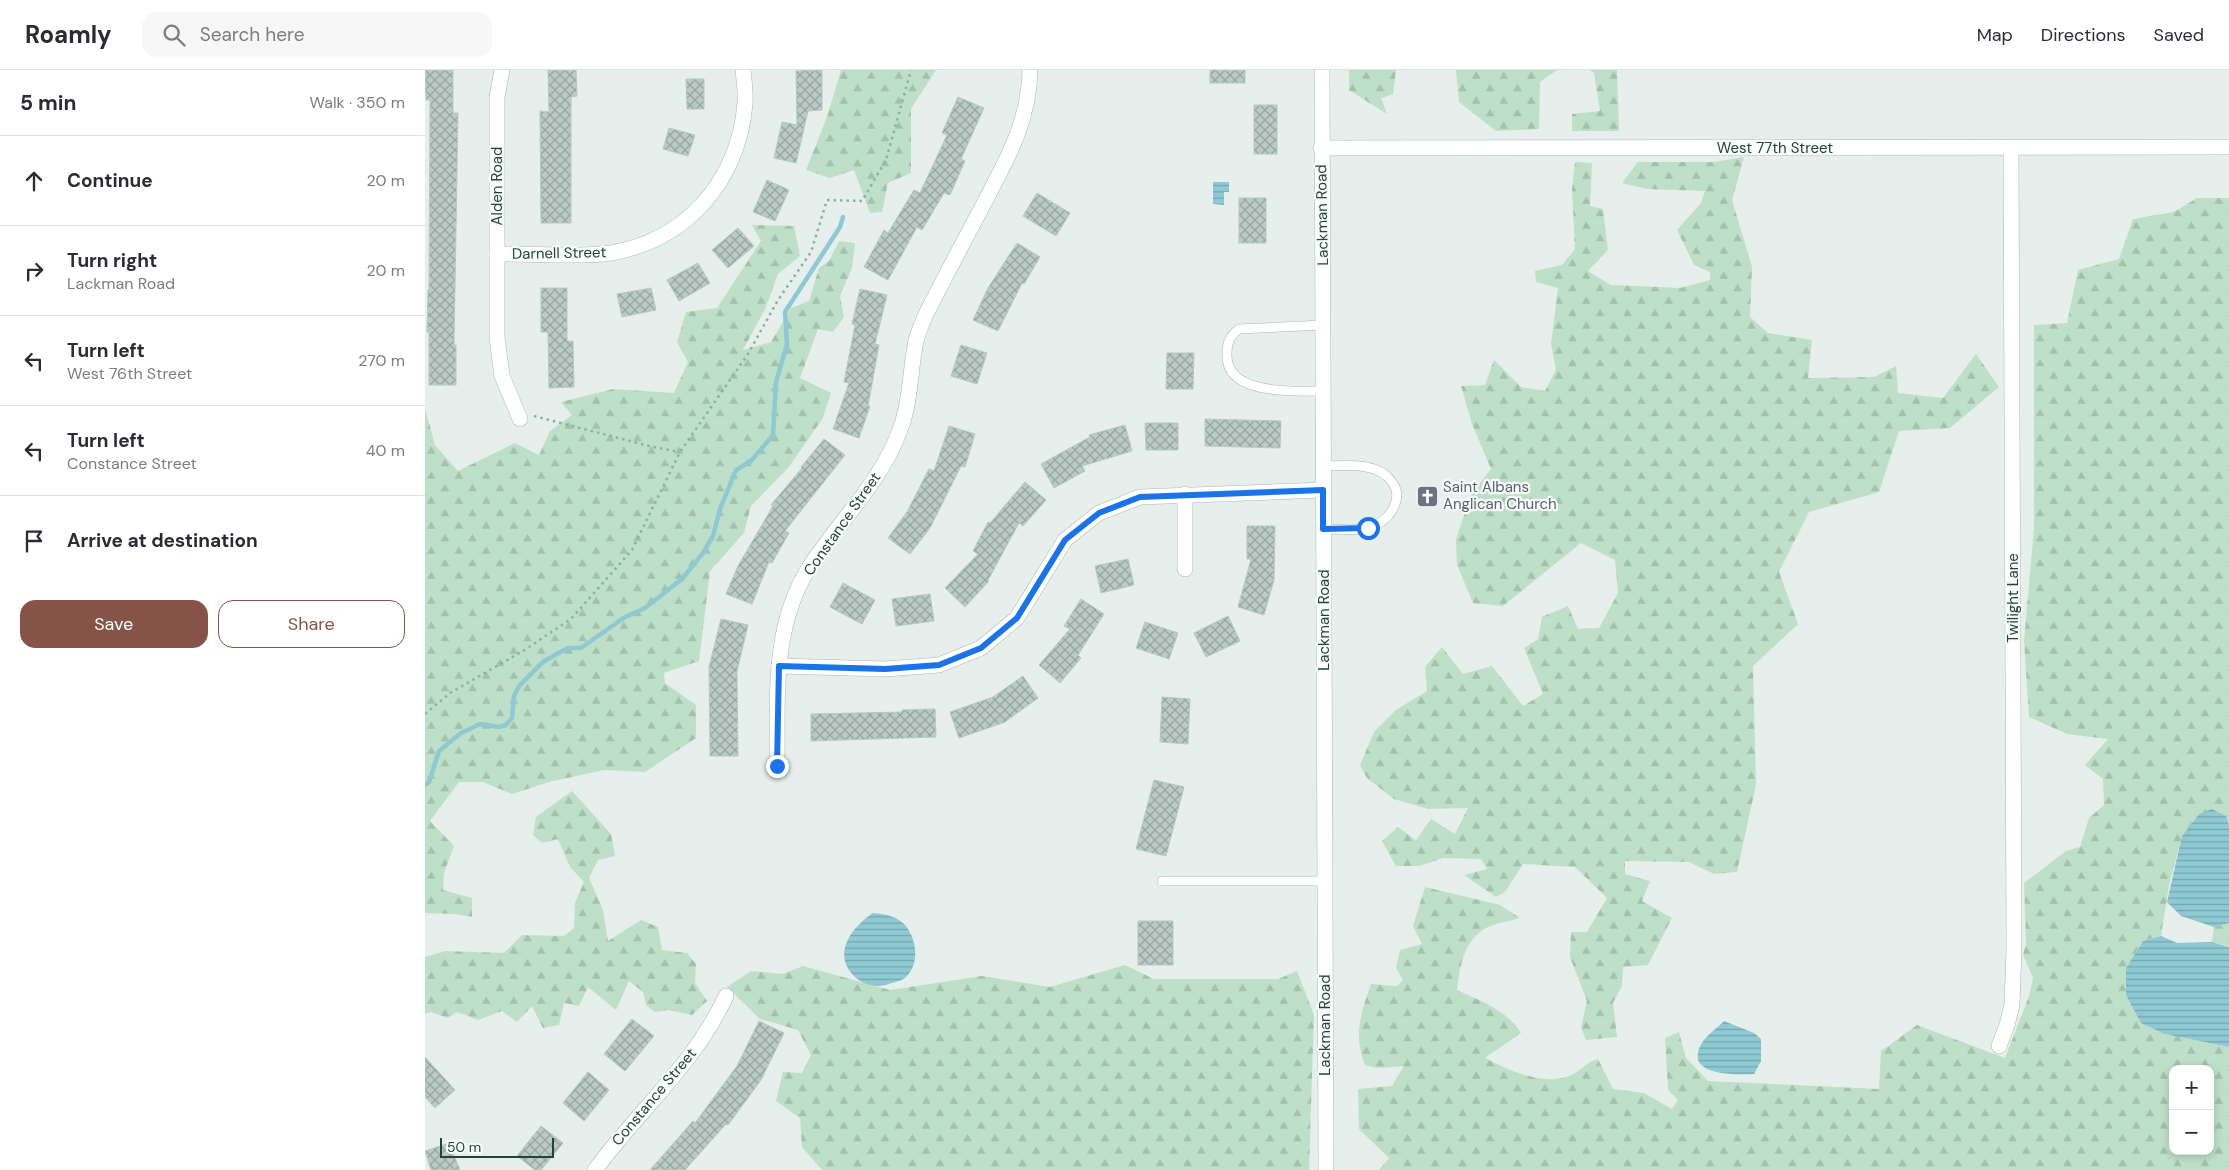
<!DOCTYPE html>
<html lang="en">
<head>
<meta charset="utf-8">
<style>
  :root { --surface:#fff; --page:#f7f7f7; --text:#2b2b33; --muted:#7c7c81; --line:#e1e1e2; --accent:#855347 }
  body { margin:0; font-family:"DM Sans",sans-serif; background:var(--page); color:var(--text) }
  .controls { position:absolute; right:15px; bottom:15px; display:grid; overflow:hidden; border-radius:10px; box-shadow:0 2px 8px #0003 }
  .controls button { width:45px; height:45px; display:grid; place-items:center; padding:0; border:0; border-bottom:1px solid var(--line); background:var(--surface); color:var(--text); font:25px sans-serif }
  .scale { position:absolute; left:15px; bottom:12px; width:114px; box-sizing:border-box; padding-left:5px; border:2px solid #24423a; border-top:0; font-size:14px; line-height:18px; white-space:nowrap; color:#24423a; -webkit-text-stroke:4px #f7fbf9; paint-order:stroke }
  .stop { position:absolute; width:15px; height:15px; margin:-11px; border:4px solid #1a73e8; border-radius:50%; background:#fff }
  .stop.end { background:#1a73e8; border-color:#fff; box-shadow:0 1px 5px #0008 }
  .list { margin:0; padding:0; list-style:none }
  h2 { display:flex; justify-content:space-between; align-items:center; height:65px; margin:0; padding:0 20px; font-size:21px }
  h2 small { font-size:16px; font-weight:400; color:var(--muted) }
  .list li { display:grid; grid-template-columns:32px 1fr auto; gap:15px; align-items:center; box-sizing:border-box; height:90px; padding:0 20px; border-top:1px solid var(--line) }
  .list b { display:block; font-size:19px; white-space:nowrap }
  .list p { margin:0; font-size:16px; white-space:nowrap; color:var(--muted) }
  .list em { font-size:16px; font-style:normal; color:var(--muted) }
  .actions { display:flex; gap:10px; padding:15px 20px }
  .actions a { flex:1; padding:11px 0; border:1px solid var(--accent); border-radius:15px; text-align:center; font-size:18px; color:var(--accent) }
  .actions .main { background:var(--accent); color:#fff }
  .icon { flex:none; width:28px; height:28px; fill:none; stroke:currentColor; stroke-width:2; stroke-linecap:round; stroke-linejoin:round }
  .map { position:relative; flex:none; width:1804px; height:1100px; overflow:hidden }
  header { display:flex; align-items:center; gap:30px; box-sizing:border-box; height:70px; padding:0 25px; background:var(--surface); border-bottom:1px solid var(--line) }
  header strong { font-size:24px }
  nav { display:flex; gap:28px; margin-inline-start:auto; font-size:18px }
  .search { width:350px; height:45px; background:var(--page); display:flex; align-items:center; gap:12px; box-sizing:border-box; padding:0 18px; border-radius:15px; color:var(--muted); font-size:19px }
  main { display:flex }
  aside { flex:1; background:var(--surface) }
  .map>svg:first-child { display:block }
  .forest { fill:url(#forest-firs); fill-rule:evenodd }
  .water { fill:url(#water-rules) }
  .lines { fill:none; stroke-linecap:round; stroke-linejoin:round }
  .stream { stroke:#8ec9d4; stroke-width:4.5 }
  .building { fill:url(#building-cross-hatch); stroke:#b8c9c2 }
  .service-casing { stroke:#a8b8b2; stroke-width:10 }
  .minor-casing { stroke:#a8b8b2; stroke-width:16 }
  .secondary-casing { stroke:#a4bbb3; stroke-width:16 }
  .path { stroke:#86b3a5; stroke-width:2.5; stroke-dasharray:2.5 4; stroke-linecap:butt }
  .service { stroke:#fff; stroke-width:9 }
  .minor { stroke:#fff; stroke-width:15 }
  .secondary { stroke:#fff; stroke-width:15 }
  .route { stroke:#1a73e8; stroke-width:6 }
  .labels { text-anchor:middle; stroke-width:4.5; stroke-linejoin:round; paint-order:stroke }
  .street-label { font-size:15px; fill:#24423a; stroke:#f7fbf9 }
  .worship-label { font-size:15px; fill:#5b616d; stroke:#f7fbf9; text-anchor:start }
</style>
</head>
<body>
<header>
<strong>Roamly</strong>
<div class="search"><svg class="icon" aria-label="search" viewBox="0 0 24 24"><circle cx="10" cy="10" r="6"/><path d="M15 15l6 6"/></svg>Search here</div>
<nav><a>Map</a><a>Directions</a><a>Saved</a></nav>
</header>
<main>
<aside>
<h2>5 min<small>Walk · 350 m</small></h2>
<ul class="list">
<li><svg class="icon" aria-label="ahead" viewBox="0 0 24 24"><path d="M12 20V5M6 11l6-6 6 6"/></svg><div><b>Continue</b></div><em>20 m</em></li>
<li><svg class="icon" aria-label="right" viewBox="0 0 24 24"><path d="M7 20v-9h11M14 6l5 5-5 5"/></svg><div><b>Turn right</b><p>Lackman Road</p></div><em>20 m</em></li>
<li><svg class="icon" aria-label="left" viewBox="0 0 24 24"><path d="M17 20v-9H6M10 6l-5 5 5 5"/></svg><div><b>Turn left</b><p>West 76th Street</p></div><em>270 m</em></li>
<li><svg class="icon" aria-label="left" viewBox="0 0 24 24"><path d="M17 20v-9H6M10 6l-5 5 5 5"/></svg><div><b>Turn left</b><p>Constance Street</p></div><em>40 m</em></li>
<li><svg class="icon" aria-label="arrive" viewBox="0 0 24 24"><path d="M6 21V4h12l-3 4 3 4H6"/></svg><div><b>Arrive at destination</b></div></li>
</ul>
<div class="actions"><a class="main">Save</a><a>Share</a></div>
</aside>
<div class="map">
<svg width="1804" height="1100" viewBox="0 0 1804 1100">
  <defs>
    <pattern id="forest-firs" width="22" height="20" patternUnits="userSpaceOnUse" patternTransform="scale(1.25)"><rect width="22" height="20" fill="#bfe0c8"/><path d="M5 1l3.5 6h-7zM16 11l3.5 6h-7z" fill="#a4c1ad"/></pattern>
    <pattern id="water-rules" width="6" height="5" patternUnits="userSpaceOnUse" patternTransform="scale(1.25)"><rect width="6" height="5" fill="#8ec9d4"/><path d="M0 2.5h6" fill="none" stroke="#74a5ad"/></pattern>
    <pattern id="building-cross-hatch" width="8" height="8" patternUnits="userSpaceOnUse" patternTransform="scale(1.25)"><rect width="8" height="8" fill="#bbcac4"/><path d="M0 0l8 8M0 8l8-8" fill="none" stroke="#98a6a0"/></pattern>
  </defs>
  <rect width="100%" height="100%" fill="#e6efeb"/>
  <g class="forest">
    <path d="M416,0H511L486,39V103L463,113L457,142L445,143L429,100L405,108L381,100L402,47Z"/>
    <path d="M924,0H971L968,24L956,28L962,44L924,20Z"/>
    <path d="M1031,0H1132L1115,12L1114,59L1071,61L1034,32Z"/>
    <path d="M1165,0H1192L1194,61H1147V44L1175,41L1169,3Z"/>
    <path d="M1319,87L1307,130L1327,197L1325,247L1343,263L1387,270L1383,308L1449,307L1471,296L1473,323L1518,328L1551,284L1574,317L1525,358L1474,361L1454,422L1384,442L1354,502L1373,554L1328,596L1331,715L1312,802L1289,804L1264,792L1200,791V804L1225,811L1217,831L1247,848L1223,895L1198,897L1197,916L1188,933L1192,967L1161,970L1156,957L1162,931L1145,887L1146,862H1162L1182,828L1150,797L1098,794L1080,822L1071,827L1039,805L1062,799L1056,789L1018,788L994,796H971L957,771L973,757L991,770L1006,749L1030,764L1043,738L1003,739L969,729L942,708L935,695L949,662L971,640L1002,621L1000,597L1017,577L1038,604L1067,596L1098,636L1118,624L1099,578L1113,569L1117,547L1143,536L1153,559L1174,558L1193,523L1190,490L1156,473L1078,536L1048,533L1032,495L1031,469L1046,425L1066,399L1047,354L1036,316L1060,315L1069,290L1096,317L1120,321L1131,300L1126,274L1133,218L1111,212L1110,201L1137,195L1150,179L1147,120L1150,92L1167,93L1165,136L1178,139L1183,180L1163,201L1186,215L1255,218L1285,210V202L1269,195L1252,160L1276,133L1280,121L1222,119L1197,113L1213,92H1289Z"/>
    <path d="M1772,128H1804V756L1801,746L1774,744L1757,766L1744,815L1736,866L1718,871L1701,898L1740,964L1804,977V1100H954L964,1088L934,1059L933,1019L967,1016L979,996L952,998L940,995C928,965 936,943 946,914L972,916L978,910L971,898L975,880L997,874L988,856L1000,817L1075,835L1095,848C1085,851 1070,853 1061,858C1038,871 1035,897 1032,920C1056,931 1082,940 1096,963L1060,988C1086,1001 1122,1019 1150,1003C1159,998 1163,991 1173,989L1188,1019L1219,1023L1247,1039L1253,1030L1243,1020L1240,968L1254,962L1261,988L1283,1011L1454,1019L1456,981L1492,955L1580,988L1604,926L1608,908L1598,885L1601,873L1599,813L1641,781L1655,777L1664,748L1679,735L1678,709L1660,695L1683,669L1642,664L1604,647L1599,571L1609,458V255L1642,253L1653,200L1694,189L1708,149L1749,142ZM1748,999H1785V1081H1748Z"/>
    <path d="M327,155L369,156L375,186L353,204L340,239L318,280L346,272L366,238L384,231L394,198L404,191L414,171L430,173L427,198L415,226L419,247L408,262L393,259L375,308L406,323L398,348L363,398L326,436L319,463L285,501L274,591L239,603L240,613L271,635V668L220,702L179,700L124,712L87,724L58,712H34L5,751L29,776L19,803L18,820L47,828V847L29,844L0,843V338L10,375L33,401L90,373L114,385L125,361L147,345L136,332L188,319L249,323L263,292L252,272L261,242L292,238L336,171Z"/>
    <path d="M147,721L186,764L190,786L173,790L164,808L178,840L183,871L216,850L233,857L237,880L262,883L271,894L270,913L282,931L267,945L243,940L230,942L221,935L218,922L204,911L191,940L163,917L154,936L139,933L134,955L118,958L107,936L92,952L77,941L53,950L32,942L23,948L6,942L0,944V887L20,881L79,883L97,865L139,866L149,858L150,833L159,812L145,797L133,769L117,773L108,765L111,747Z"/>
    <path d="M1804,853V876L1787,872L1789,857Z"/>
    <path d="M700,895L729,909H853L872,901L889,945L884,1100H397L377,1077L375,1048L351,1031L358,1002L377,1003L386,985L373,960L335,949L302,917L326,901L358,904L378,896L465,920L557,906L625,917Z"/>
  </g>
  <g class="water">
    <path d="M788,112H804V122H799V135L788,134Z"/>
    <path d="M1787,739L1801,746L1804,756V853L1789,857L1756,846L1742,832L1757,766L1774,744Z"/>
    <path d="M448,843C459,844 472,846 480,855C492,869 495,894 481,907C477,911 469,912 464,914C455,917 441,916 434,910C405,888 424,859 448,843Z"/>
    <path d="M1736,866L1752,873L1787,872L1804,877V977L1740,964L1716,953L1701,925V898L1718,871Z"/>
    <path d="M1299,951L1329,963L1336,969V991L1329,1004C1311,1005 1257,1006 1277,973C1282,964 1292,959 1299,951Z"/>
  </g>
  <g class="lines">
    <path class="stream" d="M0,715L4,712L14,681L36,663L55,654L74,657L81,655L87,648L89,626L94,616L119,591L143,578H156L200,547L220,538L257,509L278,483L288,466L295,439L311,400L326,391L348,365L351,312L362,274L360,242L415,157L418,147"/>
  </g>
  <g class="building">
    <path d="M0,0H28V43H33L29,275H31V315H4V262H2L3,220H4L5,30H1Z"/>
    <path d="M123,0H151L152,26L146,27V153H116L115,41L124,42Z"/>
    <path d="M397,0V40L383,41L371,93L349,88L357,52L372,55L371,1Z"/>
    <rect x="785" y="0" width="35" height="13"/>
    <path d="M261,9H279V39H262Z"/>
    <path d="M533,27L559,38L536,89L540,91L525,125L519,123L497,160L492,157L463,210L439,197L459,160L463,163L489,120L495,123L522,65L517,63Z"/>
    <rect x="829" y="35" width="23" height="49"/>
    <path d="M244,58L270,65L263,86L238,79Z"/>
    <path d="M342,110L364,120L350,151L328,142Z"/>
    <path d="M612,123L645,143L631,166L598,146Z"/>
    <rect x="814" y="128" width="27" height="45"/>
    <path d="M313,158L329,176L303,198L287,180Z"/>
    <path d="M592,173L615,187L599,214L597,213L573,261L548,250L563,218Z"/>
    <path d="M273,193L285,213L254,231L242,210Z"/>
    <path d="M116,218H142V271H148L149,317L124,318L123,262H116Z"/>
    <path d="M226,218L231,240L197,247L192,224Z"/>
    <path d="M435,219L462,225L450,274L454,275L443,336H445L434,368L408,359L424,313L419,312L430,255L427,254Z"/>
    <path d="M536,275L562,283L552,314L526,306Z"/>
    <path d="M742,283H769L768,319H741Z"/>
    <path d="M780,349L856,351L855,378L780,376Z"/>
    <path d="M720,353H753V380H721Z"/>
    <path d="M700,355L707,381L657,396L660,401L629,418L616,394L665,367L664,365Z"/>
    <path d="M524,356L550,364L540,397L536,396L505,458L485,484L463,468L482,442L504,399L509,401Z"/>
    <path d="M399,369L420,385L360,461L364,463L347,493L344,492L327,534L301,524L313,496L348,436L346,435L377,398L376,397Z"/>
    <path d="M600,412L621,430L598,456L594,453L563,510L564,511L540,537L520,518L553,484L548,481L563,452L565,453Z"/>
    <path d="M822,456H850L849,510L839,545L813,537L826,489H822Z"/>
    <path d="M703,489L709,515L676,523L670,496Z"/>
    <path d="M418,513L450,530L437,554L405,537Z"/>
    <path d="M505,524L509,551L471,556L467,529Z"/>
    <path d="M656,529L679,544L653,585L656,588L635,613L614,595L645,559L639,556Z"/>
    <path d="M803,546L815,571L781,587L769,563Z"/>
    <path d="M296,549L323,555L312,601L313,686H285L284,597Z"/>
    <path d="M720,552L753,563L744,589L711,578Z"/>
    <path d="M598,606L613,628L580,652L534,668L525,642L568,627Z"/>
    <path d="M737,627L765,629L763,674L735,672Z"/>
    <path d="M510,639L511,667L386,671V644L477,642V640Z"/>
    <path d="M729,710L759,717L741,786L711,779Z"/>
    <rect x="713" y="851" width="35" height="44"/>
    <path d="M207,949L229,966L200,1001L179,984Z"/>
    <path d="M334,951L359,963L336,1010L303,1055L301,1054L260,1100H225L268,1051L270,1053L312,996Z"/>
    <path d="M0,987L30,1020L10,1038L0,1027Z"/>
    <path d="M163,1002L184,1020L159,1051L138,1033Z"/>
    <path d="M116,1056L138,1073L116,1100H110L92,1086Z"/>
    <path d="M24,1073L35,1100H6L0,1081Z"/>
  </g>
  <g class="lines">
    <defs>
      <g id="service">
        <path d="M899,321C871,321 801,326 802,285C802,272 804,267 814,259L899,255"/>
        <path d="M898,396C920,396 953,391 967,412C972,419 973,427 970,434C967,444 958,452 949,456C934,462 914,459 898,459"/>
        <path d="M737,811H900"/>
      </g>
      <g id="minor">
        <path d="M77,0L72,27V267L77,306L95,349"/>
        <path d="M896,78L1804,77"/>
        <path d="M72,184C107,183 152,188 186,183C262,170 313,111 320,34C321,23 319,11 318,0"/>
        <path d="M760,424V499"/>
        <path d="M354,596L460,599L514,595L556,578L592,548L640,470L674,443L715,427L898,420"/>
        <path d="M352,696C353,626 346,554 387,493C417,448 458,410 476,357C486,330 485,299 491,271C493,262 497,254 500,246C518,211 536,176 555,141C579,94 604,55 605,0"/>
        <path d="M1574,976L1582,955L1587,935L1589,878L1586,78"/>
        <path d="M170,1100C213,1041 270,994 301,926"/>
      </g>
      <path id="secondary" d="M897,0L901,1100"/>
    </defs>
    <use href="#service" class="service-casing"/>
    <use href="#minor" class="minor-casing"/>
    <use href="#secondary" class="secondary-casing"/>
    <g class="path">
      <path d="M109,346L228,377L255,382"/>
      <path d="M0,644L25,623L98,581L146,549L207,480L255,382L323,284L353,230L386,182L402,130L437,131L461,90L486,0"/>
    </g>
    <use href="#service" class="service"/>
    <use href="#minor" class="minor"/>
    <use href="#secondary" class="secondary"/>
  </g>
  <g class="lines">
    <path class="route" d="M352,696L354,596L460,599L514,595L556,578L592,548L640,470L674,443L715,427L898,420V459L943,458"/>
  </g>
  <defs>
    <symbol id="church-square" viewBox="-11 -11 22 22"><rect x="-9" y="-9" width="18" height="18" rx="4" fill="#6b7280" stroke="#f7fbf9"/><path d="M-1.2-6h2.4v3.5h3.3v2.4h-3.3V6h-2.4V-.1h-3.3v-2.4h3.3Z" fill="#fff"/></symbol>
  </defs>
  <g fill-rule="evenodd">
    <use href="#church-square" x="990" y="414" width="25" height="25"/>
  </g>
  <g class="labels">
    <g class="street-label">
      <text x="1350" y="83">West 77th Street</text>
      <text transform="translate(72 116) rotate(-90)" y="5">Alden Road</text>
      <text transform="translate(897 145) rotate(-91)" y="5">Lackman Road</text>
      <text transform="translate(134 183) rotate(-1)" y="5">Darnell Street</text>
      <text transform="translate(417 454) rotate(-55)" y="5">Constance Street</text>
      <text transform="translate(1588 528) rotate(-90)" y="5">Twilight Lane</text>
      <text transform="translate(899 550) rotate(-90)" y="5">Lackman Road</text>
      <text transform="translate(900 955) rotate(-90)" y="5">Lackman Road</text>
      <text transform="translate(229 1027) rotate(-50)" y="5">Constance Street</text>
    </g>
    <g class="worship-label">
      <text x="1018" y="422">Saint Albans<tspan x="1018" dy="17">Anglican Church</tspan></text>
    </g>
  </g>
</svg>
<div class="controls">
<button>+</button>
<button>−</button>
</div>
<div class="scale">50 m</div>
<div class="stop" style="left:943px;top:458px"></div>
<div class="stop end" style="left:352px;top:696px"></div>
</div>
</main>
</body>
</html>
